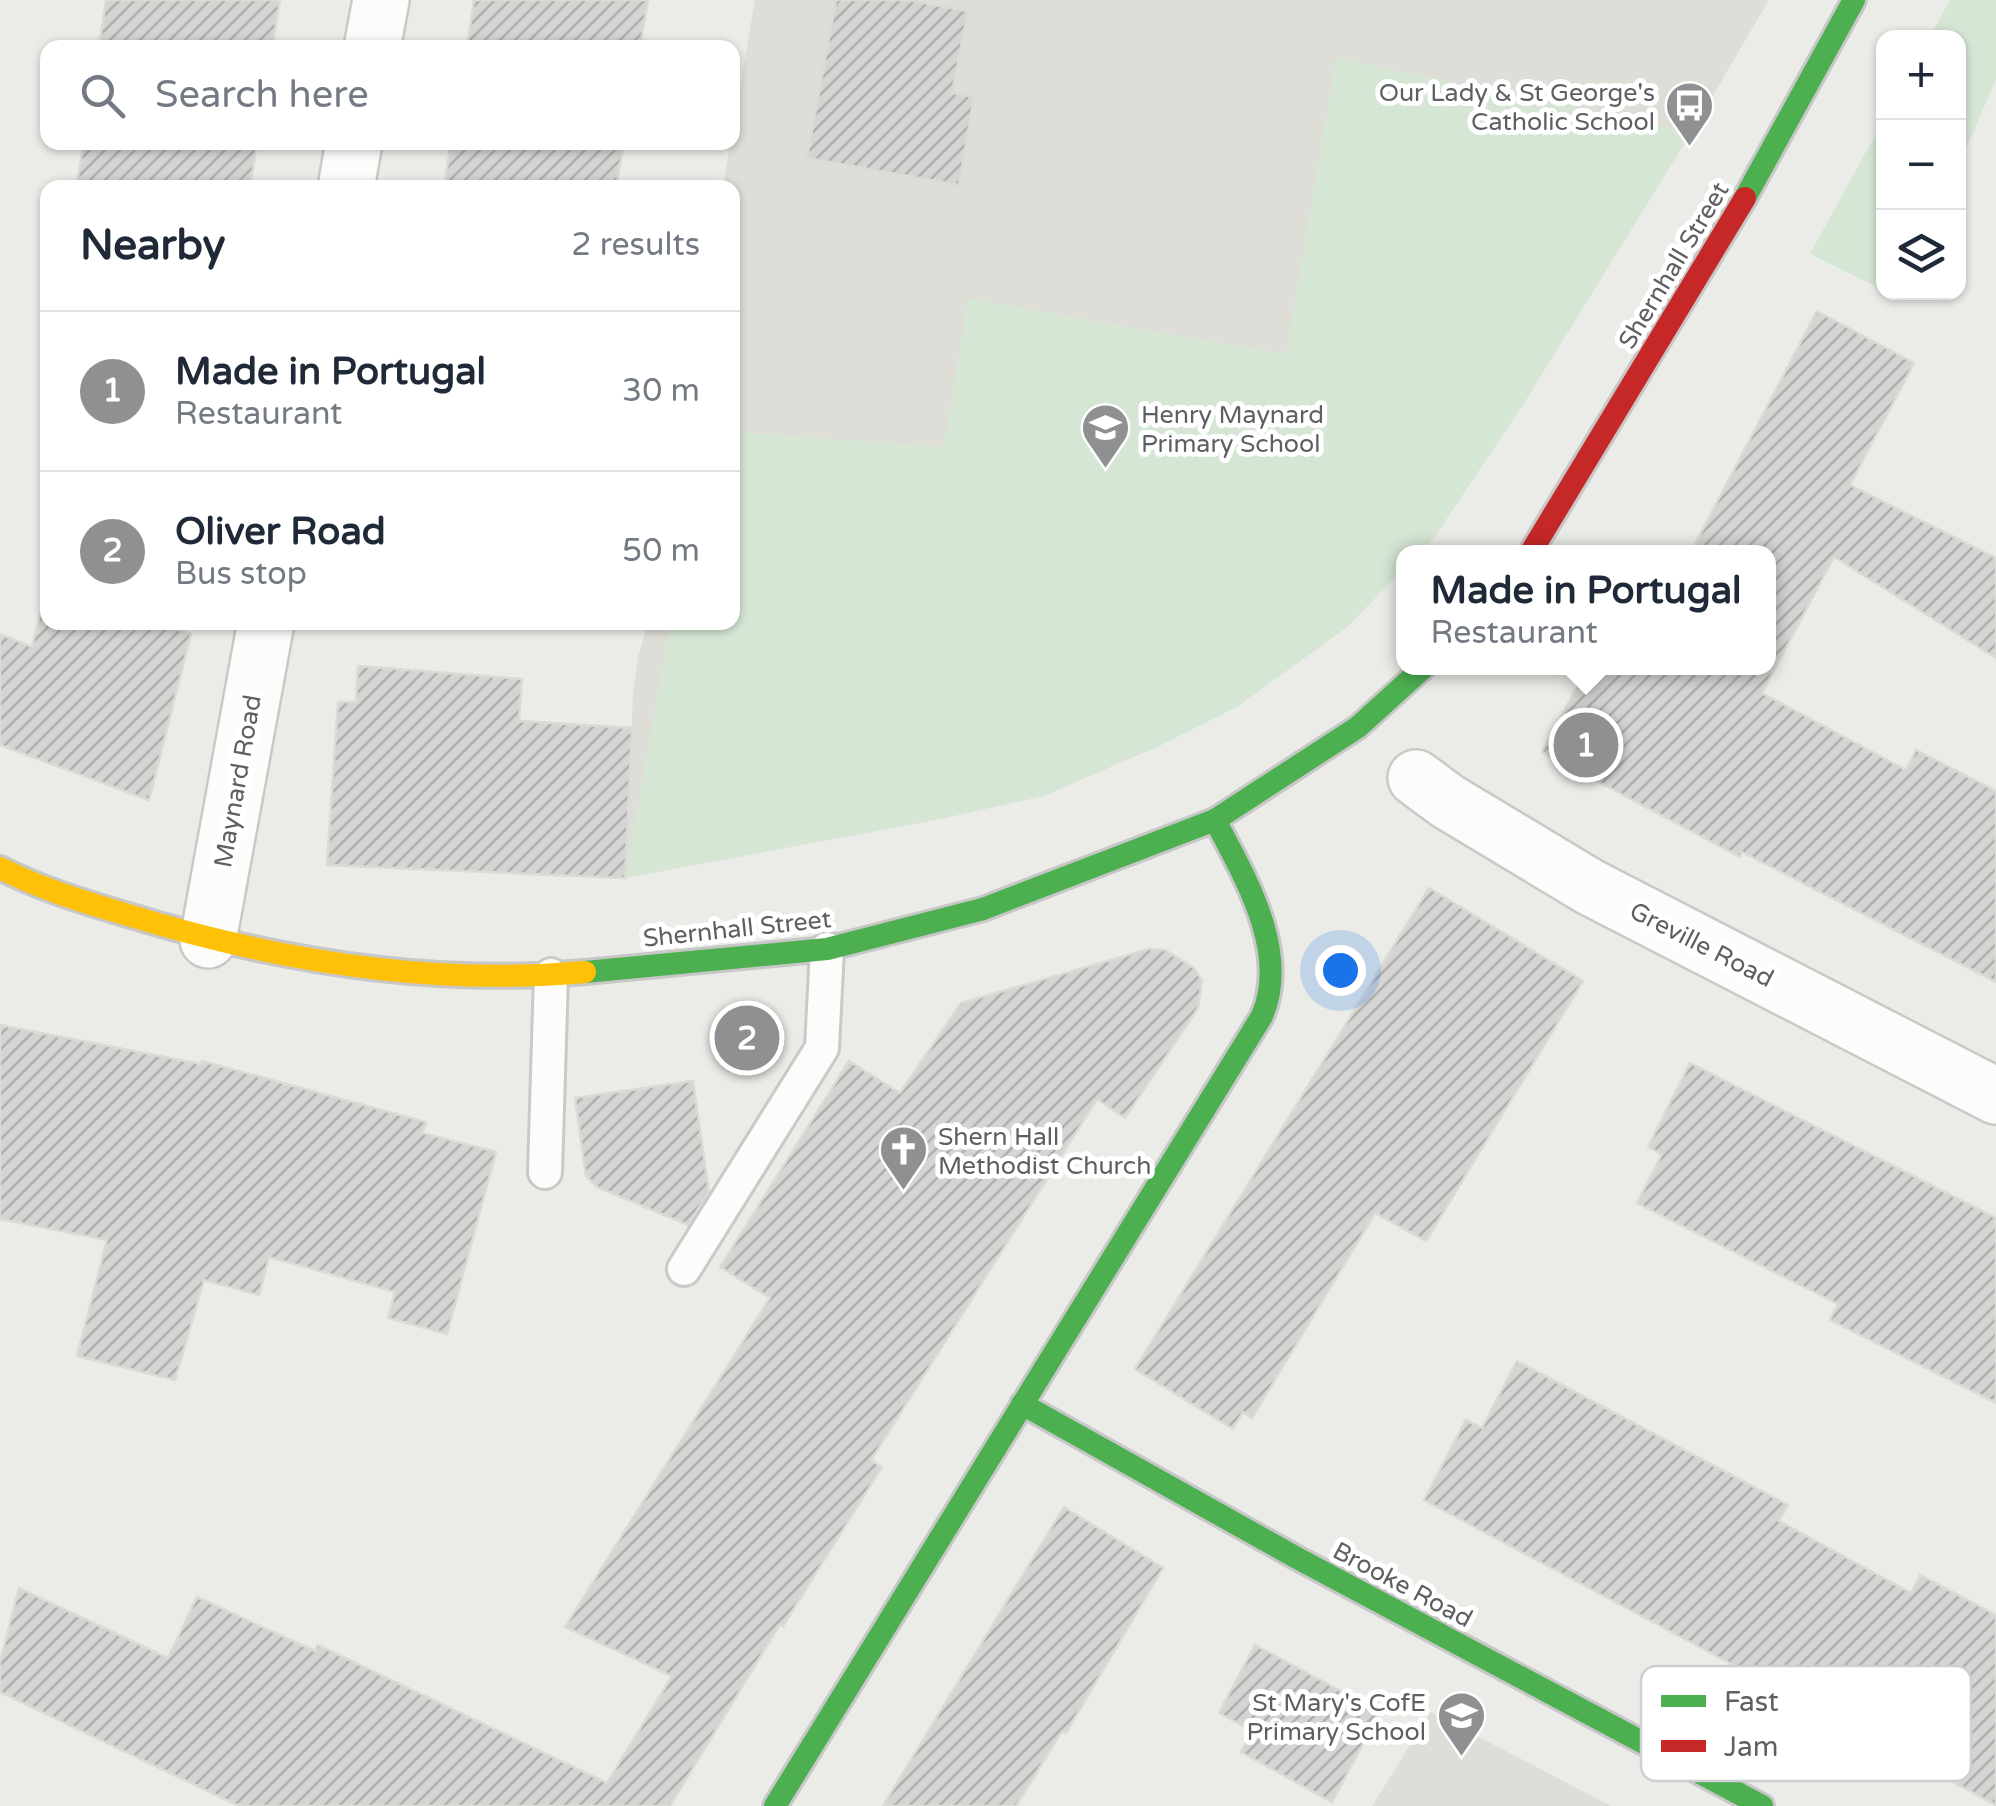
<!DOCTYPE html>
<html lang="en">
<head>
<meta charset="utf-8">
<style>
  :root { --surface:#fff; --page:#f6f6f7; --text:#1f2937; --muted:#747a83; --line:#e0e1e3; --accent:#8f9091 }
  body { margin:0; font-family:"Varela Round",sans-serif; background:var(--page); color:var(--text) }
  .controls { position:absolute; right:30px; top:30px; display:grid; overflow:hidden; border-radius:20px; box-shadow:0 2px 8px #0004 }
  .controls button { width:90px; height:90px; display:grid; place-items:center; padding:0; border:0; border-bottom:2px solid var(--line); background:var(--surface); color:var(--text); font:50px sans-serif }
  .you { position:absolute; left:1340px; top:970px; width:35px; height:35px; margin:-25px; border:8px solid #fff; border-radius:50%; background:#1a73e8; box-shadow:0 0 0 15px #1a73e833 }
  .badge { display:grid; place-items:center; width:65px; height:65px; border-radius:50%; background:var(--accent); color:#fff; font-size:32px; font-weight:700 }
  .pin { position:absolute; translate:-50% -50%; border:5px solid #fff; box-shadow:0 2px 10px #0006 }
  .popup { position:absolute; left:1396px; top:545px; width:380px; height:130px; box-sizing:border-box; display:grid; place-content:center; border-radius:20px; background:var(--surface); filter:drop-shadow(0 2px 8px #0005); font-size:32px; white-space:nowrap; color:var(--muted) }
  .popup b { font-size:38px; color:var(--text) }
  .popup::after { content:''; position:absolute; left:50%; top:100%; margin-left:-20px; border:20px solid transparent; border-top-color:var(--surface) }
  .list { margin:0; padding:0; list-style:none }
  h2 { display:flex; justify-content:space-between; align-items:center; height:130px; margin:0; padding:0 40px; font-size:42px }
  h2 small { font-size:32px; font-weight:400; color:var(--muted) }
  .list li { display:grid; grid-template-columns:65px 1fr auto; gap:30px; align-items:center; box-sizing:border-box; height:160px; padding:0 40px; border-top:2px solid var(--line) }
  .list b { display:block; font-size:38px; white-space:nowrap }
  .list p { margin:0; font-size:32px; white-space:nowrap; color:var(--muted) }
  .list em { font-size:32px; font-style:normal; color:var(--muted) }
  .icon { flex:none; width:55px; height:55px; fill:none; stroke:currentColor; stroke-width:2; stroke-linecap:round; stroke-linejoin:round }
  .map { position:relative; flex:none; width:1996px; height:1806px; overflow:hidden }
  .search { position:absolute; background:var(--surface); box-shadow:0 2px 8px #0004; left:40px; top:40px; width:700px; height:110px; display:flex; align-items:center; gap:25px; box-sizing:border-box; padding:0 35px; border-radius:20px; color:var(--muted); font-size:38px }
  .panel { position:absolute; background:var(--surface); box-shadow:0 2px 8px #0004; left:40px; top:180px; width:700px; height:450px; border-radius:20px }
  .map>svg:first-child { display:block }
  .education { fill:#deddd7 }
  .grass { fill:#d6e6d5 }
  .building { fill:url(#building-hatch); stroke:#dadad6; stroke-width:2.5 }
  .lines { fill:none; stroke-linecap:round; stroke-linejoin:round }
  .lane-casing { stroke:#c9c9c8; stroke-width:38 }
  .street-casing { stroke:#c9c9c8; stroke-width:60 }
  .fast-casing { stroke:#c7c7c7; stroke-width:28 }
  .slow-casing { stroke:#c7c7c7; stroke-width:28 }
  .jam-casing { stroke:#c7c7c7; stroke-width:28 }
  .lane { stroke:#fcfcfb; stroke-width:32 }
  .street { stroke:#fcfcfb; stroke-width:55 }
  .fast { stroke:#4caf50; stroke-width:22 }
  .slow { stroke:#ffc107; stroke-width:22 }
  .jam { stroke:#c62828; stroke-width:22 }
  .labels { text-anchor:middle; stroke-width:10; stroke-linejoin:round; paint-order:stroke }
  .poi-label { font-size:25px; fill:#5d5f63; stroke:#fff; text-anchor:end }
  .street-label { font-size:25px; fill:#5d5f63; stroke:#fff }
  .key { fill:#fff; stroke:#cecfd0; stroke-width:2.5 }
  .key-label { font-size:28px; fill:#5d5f63 }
</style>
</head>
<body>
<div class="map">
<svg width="1996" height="1806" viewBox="0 0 1996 1806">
  <defs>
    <pattern id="building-hatch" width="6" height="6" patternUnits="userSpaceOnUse" patternTransform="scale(2.5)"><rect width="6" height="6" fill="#d5d4d2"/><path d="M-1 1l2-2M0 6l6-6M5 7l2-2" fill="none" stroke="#b0afae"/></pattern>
  </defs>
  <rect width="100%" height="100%" fill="#ebebe7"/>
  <g class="education">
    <path d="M755,0H1769L1692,131L1524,403L1433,539L1420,552H1404L1403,569L1347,627L1238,706L1161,745L1043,796L940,819L625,878L633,694L638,657L648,623L732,622V188L723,187Z"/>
    <path d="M1431,1712L1611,1806H1372Z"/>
  </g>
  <g class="grass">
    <path d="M1950,0H1996V79L1959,165L1958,38L1930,37Z"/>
    <path d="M1336,58L1692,131L1524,403L1433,539L1420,552H1404L1403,569L1347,627L1238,706L1161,745L1043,796L940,819L625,878L670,623L732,622L733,432L944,447L968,299L1286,354Z"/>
    <path d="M1883,121V290L1810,254Z"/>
  </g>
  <g class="building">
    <path d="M106,0H280L272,48H99Z"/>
    <path d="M474,0H648L640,48H467Z"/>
    <path d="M836,0H908L968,11L952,93L974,97L959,185L807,158Z"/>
    <path d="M84,142H257L250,188H76Z"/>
    <path d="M451,142H624L616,188H444Z"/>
    <path d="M1817,311L1914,363L1850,485L1996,558V658L1834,557L1762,693L1906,770L1916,750L1996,791V982L1742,852L1740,857L1542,752L1587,668H1768V552H1691Z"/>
    <path d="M41,610L48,612V622H157L191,634L149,800L0,745V634L32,647Z"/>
    <path d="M358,666L522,679L519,721L632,728L625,878L327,865L338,702H356Z"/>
    <path d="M1429,888L1583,981L1426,1241L1375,1213L1252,1418L1243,1412L1233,1429L1135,1369Z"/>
    <path d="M1149,949L1165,950L1194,968L1202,980L1198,1008L1125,1118L1097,1099L871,1460L882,1467L783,1626L780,1624L670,1806H239L0,1692V1662L19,1588L168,1658L197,1597L315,1651L318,1645L607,1783L672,1676L565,1627L770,1298L720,1267L849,1061L900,1093L961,1003Z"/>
    <path d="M0,1025L201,1064L202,1061L426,1122L422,1133L496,1152L447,1334L388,1318L395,1292L269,1257L259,1295L204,1280L175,1380L77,1356L107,1240L0,1219Z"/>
    <path d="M1690,1063L1996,1218V1403L1830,1320L1838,1304L1637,1203L1662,1154L1648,1147Z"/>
    <path d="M693,1081L709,1192L688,1225L597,1187L586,1176L575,1098Z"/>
    <path d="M1517,1361L1788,1505L1779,1521L1911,1593L1920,1575L1996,1615V1805L1424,1500L1466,1420L1482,1428Z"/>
    <path d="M1064,1507L1163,1568L1066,1733L1062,1731L1016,1806H883Z"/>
    <path d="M1255,1645L1380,1712L1332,1802L1241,1752L1252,1731L1219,1713Z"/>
  </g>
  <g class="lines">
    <defs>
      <g id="lane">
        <path d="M545,1172L551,975"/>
        <path d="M684,1269L822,1048L827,949"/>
      </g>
      <g id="street">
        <path d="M372,48L381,0"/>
        <path d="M346,188L354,142"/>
        <path d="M1416,778L1447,801L1590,887L1996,1096"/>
        <path d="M208,940L266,622"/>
      </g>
      <g id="fast">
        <path d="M1745,198L1854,0"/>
        <path d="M585,972L827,949L983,909L1215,820L1358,727L1423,668"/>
        <path d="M1022,1404L1297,1558L1762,1806"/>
        <path d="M775,1806L1262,1016C1290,951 1244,876 1215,820"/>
      </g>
      <path id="slow" d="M0,868C41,889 84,902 128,915C274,960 432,986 585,972"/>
      <path id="jam" d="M1531,552L1745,198"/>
    </defs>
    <use href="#lane" class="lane-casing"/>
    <use href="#street" class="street-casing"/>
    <use href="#fast" class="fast-casing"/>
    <use href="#slow" class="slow-casing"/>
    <use href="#jam" class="jam-casing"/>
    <use href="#lane" class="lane"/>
    <use href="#street" class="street"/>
    <use href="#fast" class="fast"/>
    <use href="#slow" class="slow"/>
    <use href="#jam" class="jam"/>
  </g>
  <defs>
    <symbol id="bus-pin" viewBox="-11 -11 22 30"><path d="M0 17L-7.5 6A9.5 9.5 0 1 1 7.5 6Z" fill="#8f9091" stroke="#fff"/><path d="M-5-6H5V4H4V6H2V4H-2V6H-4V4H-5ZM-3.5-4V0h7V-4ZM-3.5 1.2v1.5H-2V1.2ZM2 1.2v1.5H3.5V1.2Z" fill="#fff"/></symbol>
    <symbol id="school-pin" viewBox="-11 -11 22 30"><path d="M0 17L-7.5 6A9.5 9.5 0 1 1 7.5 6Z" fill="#8f9091" stroke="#fff"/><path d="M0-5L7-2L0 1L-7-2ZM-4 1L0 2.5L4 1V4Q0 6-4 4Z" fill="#fff"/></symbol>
    <symbol id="church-pin" viewBox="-11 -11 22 30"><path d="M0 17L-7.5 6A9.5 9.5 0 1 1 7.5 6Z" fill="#8f9091" stroke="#fff"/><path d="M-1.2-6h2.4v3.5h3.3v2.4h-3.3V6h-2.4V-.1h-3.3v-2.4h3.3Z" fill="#fff"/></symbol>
  </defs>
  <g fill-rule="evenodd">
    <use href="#bus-pin" x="1662" y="78" width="55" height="75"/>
    <use href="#school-pin" x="1078" y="400" width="55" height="75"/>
    <use href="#church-pin" x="876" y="1122" width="55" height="75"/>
    <use href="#school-pin" x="1434" y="1688" width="55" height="75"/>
  </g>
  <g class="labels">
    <g class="poi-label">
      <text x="1655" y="101">Our Lady &amp; St George's<tspan x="1655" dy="29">Catholic School</tspan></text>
      <text x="1141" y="423" text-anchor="start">Henry Maynard<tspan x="1141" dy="29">Primary School</tspan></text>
      <text x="938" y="1145" text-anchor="start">Shern Hall<tspan x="938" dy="29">Methodist Church</tspan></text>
      <text x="1426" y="1711">St Mary's CofE<tspan x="1426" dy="29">Primary School</tspan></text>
    </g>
    <g class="street-label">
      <text transform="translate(1673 265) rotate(-59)" y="9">Shernhall Street</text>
      <text transform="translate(237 781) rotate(-80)" y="9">Maynard Road</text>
      <text transform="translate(737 928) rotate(-6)" y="9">Shernhall Street</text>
      <text transform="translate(1702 944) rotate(27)" y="9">Greville Road</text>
      <text transform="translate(1403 1584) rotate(28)" y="9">Brooke Road</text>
    </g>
  </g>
  <rect x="1641" y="1666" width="330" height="115" rx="15" class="key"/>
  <rect x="1661" y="1695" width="45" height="12" fill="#4caf50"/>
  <rect x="1661" y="1740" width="45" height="12" fill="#c62828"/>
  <g class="key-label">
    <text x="1724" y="1711">Fast</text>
    <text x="1724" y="1756">Jam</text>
  </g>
</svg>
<div class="controls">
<button>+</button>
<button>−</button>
<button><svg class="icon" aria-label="layers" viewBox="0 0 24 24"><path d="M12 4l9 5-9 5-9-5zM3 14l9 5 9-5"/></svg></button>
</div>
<div class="you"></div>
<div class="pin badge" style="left:1586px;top:745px">1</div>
<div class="popup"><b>Made in Portugal</b>Restaurant</div>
<div class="pin badge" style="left:747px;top:1038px">2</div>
<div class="search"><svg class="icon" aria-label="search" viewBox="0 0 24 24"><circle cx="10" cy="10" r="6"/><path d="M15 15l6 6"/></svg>Search here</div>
<section class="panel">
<h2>Nearby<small>2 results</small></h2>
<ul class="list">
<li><span class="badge">1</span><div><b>Made in Portugal</b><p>Restaurant</p></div><em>30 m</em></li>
<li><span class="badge">2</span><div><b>Oliver Road</b><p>Bus stop</p></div><em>50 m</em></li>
</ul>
</section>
</div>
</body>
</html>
